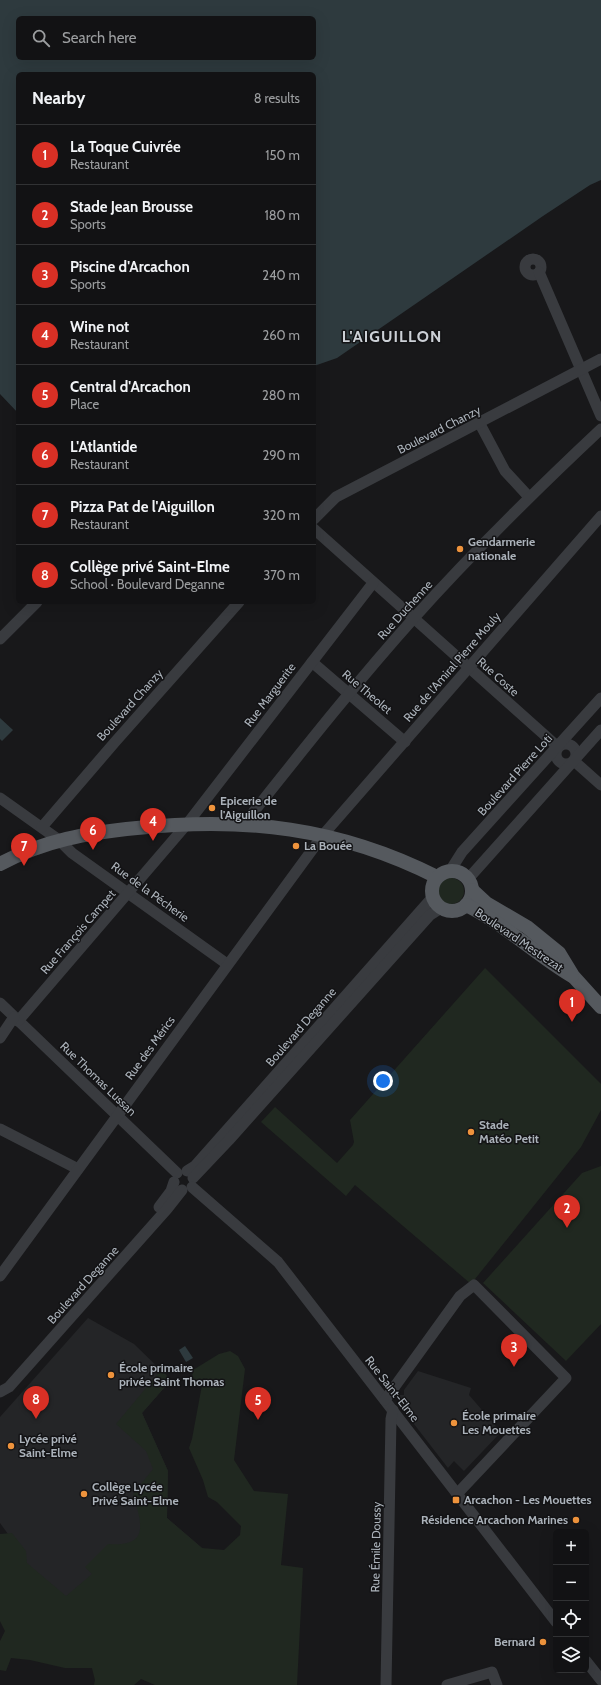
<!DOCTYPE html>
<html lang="en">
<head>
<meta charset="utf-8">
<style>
  :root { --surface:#121214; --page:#1f2022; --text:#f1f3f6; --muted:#9c9ea0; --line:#313234; --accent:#d93025 }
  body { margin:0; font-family:Cabin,sans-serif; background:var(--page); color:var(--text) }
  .controls { position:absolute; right:12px; bottom:12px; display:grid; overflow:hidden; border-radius:6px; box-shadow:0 4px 16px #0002 }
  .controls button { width:36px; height:36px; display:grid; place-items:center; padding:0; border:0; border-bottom:1px solid var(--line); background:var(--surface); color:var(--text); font:20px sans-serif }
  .you { position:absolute; left:383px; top:1081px; width:14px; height:14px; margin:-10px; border:3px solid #fff; border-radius:50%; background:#1a73e8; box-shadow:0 0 0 6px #1a73e833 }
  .badge { display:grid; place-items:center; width:26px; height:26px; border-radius:50%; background:var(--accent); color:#fff; font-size:13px; font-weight:700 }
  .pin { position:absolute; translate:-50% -33px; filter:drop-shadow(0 1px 2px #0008) }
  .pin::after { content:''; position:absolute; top:21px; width:14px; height:12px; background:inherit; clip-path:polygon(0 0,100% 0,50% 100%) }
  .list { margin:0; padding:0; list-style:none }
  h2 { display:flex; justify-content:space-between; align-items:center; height:52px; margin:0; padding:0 16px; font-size:17px }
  h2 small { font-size:13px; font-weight:400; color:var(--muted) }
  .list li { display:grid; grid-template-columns:26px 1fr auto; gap:12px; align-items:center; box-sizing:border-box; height:60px; padding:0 16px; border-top:1px solid var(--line) }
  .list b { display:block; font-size:15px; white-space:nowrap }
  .list p { margin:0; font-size:13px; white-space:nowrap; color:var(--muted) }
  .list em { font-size:13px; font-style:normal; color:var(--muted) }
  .icon { flex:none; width:22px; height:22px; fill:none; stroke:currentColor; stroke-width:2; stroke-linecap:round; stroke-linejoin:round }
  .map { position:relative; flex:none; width:601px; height:1685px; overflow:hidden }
  .search { position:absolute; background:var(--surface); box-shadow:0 4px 16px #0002; left:16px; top:16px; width:300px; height:44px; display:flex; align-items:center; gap:10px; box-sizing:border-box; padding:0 14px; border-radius:6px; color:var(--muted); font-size:15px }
  .panel { position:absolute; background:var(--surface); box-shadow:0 4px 16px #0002; left:16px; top:72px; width:300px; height:532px; border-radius:6px }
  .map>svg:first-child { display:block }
  .built { fill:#242527 }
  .green { fill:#202820 }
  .water { fill:#2e3a3e; fill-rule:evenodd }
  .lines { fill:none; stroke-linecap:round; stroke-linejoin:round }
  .minor { stroke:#393b3f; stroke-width:11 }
  .major { stroke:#55595e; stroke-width:14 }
  .poi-dot { fill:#ee933c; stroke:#131315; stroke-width:1.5 }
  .labels { text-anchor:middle; stroke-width:3; stroke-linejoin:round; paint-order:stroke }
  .street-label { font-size:12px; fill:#abb2ba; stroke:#131315 }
  .poi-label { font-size:12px; font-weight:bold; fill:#abb2ba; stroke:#131315; text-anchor:start }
  .district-label { font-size:16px; font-weight:bold; letter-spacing:1px; fill:#ccd0d6; stroke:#131315 }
</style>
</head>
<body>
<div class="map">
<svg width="601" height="1685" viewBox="0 0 601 1685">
  <rect width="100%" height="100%" fill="#18181a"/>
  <g class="built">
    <path d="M88,1318L134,1344L171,1380L142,1413L168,1471L167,1518L202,1548L66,1601L23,1562L8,1534L0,1523V1417Z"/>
    <path d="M418,1371L471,1388L469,1395L501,1432L464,1471L454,1461L448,1468L407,1415L403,1408L404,1402H400V1395H404V1390Z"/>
  </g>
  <g class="green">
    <circle cx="451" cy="891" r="13"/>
    <path d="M485,968L601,1084V1110L581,1147L471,1284L355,1185L346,1196L261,1122L275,1107L337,1163L353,1145L354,1142L350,1120Z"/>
    <path d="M601,1166V1324L566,1361L483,1283L582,1173Z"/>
    <path d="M230,1351L238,1356L245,1369L234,1460L254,1491L288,1494L281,1565L303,1568L297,1685H155L141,1679L134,1685H94L95,1680L92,1668H65L30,1660L11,1658L6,1671L0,1670V1641L5,1631L0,1621V1534L12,1533L26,1551L27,1563L66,1596L92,1574L85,1567L108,1544C150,1547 142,1524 133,1494L153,1469L146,1451L116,1424L161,1370L171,1380L142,1413L168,1471L167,1518L202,1548L224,1550L240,1535L241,1526L217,1502L208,1497L203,1480L189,1448L192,1439L202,1385L192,1379L193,1370L219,1354Z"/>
  </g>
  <g class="water">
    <path d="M0,0H601V180L590,185L543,216L337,358L314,366V74H18V413L0,394ZM18,18H314V58H18Z"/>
    <path d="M0,718L13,730L2,741L0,739Z"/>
    <path d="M185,1346L193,1358L186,1362L179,1350Z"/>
  </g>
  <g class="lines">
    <g class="minor">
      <circle cx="533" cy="267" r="8"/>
      <path d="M539,272L601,416"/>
      <path d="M480,424L505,471L529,497"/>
      <path d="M314,519L336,497L601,359"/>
      <path d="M314,529L558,747"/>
      <path d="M0,639L37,602"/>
      <path d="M312,662L405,742"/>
      <circle cx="566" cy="754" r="10"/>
      <path d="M574,761L601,785"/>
      <path d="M0,798L59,840L72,853L227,964"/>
      <path d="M244,824C299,755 354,685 413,619C473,552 536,490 601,429"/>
      <path d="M42,827L115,742L239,602"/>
      <path d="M450,871L462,852L601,698"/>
      <path d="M468,879L601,730"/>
      <path d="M0,1003L177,1173"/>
      <path d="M18,1021L187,824L373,583"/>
      <path d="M0,1038L14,1017"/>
      <path d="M0,1129L78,1169"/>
      <path d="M187,1171L195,1166L432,898"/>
      <path d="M193,1178L229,1140L430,915L441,908"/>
      <path d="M192,1187L278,1262L556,1622"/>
      <path d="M159,1207L171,1191L174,1182"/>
      <path d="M0,1276L323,835L601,516"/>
      <path d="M0,1392L9,1387L167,1209L182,1190"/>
      <path d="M385,1400L460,1296L474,1285L566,1378L457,1494"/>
      <path d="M586,1661L601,1680"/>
      <path d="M386,1685L391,1419L393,1410"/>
      <path d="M447,1685L492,1672L497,1685"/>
    </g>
    <g class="major">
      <path d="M0,864C45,840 87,833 137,828C245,817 338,827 437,877"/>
      <circle cx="452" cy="891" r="20"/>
      <path d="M472,890L486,903L527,927L559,953L573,976L601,1007"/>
      <path d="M466,905C505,924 535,954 572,976"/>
    </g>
  </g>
  <g class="poi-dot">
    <circle cx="460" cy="549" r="4"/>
    <circle cx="212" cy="808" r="4"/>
    <circle cx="296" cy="846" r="4"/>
    <circle cx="471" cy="1132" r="4"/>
    <circle cx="111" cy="1375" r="4"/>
    <circle cx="454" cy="1423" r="4"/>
    <circle cx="11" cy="1446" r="4"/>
    <circle cx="84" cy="1494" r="4"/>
    <rect x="452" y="1496" width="8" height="8" rx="2"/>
    <circle cx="576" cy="1520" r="4"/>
    <circle cx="543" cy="1642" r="4"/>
  </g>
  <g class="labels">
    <g class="street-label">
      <text transform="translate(439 430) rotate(-27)" y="4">Boulevard Chanzy</text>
      <text transform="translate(405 610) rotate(-48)" y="4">Rue Duchenne</text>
      <text transform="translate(452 667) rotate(-49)" y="4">Rue de l'Amiral Pierre Mouly</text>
      <text transform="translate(498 677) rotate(42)" y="4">Rue Coste</text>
      <text transform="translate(367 692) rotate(40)" y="4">Rue Theolet</text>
      <text transform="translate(270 695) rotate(-53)" y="4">Rue Marguerite</text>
      <text transform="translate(130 705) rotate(-48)" y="4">Boulevard Chanzy</text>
      <text transform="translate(515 775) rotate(-48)" y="4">Boulevard Pierre Loti</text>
      <text transform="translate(150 892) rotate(36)" y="4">Rue de la Pécherie</text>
      <text transform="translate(78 932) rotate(-49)" y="4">Rue François Campet</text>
      <text transform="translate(519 940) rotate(34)" y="4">Boulevard Mestrezat</text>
      <text transform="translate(301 1027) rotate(-49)" y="4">Boulevard Deganne</text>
      <text transform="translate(150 1048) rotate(-54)" y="4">Rue des Mérics</text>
      <text transform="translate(98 1079) rotate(44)" y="4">Rue Thomas Lussan</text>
      <text transform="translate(83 1285) rotate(-48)" y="4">Boulevard Deganne</text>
      <text transform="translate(392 1389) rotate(52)" y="4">Rue Saint-Elme</text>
      <text transform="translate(376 1547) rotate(-89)" y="4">Rue Émile Doussy</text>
    </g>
    <g class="poi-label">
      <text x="468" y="546">Gendarmerie<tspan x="468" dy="14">nationale</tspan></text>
      <text x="220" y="805">Epicerie de<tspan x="220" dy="14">l'Aiguillon</tspan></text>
      <text x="304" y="850">La Bouée</text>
      <text x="479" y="1129">Stade<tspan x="479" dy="14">Matéo Petit</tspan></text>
      <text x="119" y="1372">École primaire<tspan x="119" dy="14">privée Saint Thomas</tspan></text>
      <text x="462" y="1420">École primaire<tspan x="462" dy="14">Les Mouettes</tspan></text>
      <text x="19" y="1443">Lycée privé<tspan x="19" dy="14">Saint-Elme</tspan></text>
      <text x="92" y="1491">Collège Lycée<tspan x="92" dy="14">Privé Saint-Elme</tspan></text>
      <text x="464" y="1504">Arcachon - Les Mouettes</text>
      <text x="568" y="1524" text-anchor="end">Résidence Arcachon Marines</text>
      <text x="535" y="1646" text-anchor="end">Bernard</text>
    </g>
    <g class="district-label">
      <text x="392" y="342">L'AIGUILLON</text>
    </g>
  </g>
</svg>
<div class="controls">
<button>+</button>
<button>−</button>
<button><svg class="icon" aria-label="locate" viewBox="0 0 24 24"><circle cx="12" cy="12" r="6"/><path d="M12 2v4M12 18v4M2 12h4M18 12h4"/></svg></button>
<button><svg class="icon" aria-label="layers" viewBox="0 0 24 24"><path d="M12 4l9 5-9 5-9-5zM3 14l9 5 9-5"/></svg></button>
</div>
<div class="you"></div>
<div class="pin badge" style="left:572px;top:1022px">1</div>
<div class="pin badge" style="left:567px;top:1228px">2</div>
<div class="pin badge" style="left:514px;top:1367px">3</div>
<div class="pin badge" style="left:153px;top:841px">4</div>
<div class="pin badge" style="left:258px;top:1420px">5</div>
<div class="pin badge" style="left:93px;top:850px">6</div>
<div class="pin badge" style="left:24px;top:866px">7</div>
<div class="pin badge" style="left:36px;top:1419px">8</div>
<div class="search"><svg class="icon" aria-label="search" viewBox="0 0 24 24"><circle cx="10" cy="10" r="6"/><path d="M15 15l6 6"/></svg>Search here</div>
<section class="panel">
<h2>Nearby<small>8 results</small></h2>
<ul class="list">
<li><span class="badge">1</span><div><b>La Toque Cuivrée</b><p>Restaurant</p></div><em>150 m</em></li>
<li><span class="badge">2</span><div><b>Stade Jean Brousse</b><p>Sports</p></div><em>180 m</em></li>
<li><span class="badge">3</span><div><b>Piscine d'Arcachon</b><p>Sports</p></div><em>240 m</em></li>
<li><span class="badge">4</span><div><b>Wine not</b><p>Restaurant</p></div><em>260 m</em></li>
<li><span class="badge">5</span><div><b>Central d'Arcachon</b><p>Place</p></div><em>280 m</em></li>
<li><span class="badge">6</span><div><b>L'Atlantide</b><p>Restaurant</p></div><em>290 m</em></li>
<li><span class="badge">7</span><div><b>Pizza Pat de l'Aiguillon</b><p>Restaurant</p></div><em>320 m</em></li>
<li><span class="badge">8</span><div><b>Collège privé Saint-Elme</b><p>School · Boulevard Deganne</p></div><em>370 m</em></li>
</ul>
</section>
</div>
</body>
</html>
